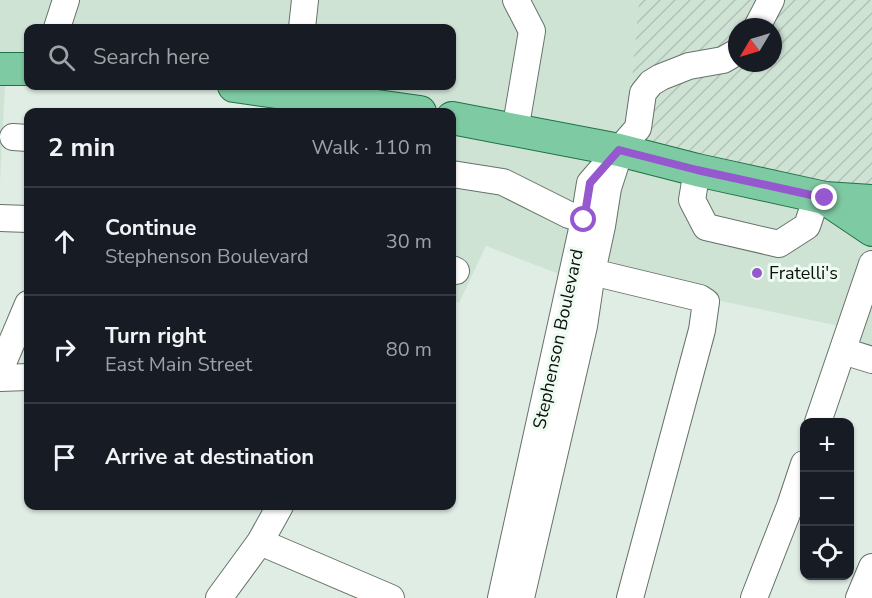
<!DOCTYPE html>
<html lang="en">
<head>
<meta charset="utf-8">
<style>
  :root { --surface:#171b24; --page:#242831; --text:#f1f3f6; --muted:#9ea1a6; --line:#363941 }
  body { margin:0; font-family:"Nunito Sans",sans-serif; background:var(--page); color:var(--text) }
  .controls { position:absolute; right:18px; bottom:18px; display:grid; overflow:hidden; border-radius:12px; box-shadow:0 2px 4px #0004 }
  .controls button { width:54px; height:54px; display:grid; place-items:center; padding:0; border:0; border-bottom:2px solid var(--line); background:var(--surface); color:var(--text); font:30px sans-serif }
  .compass { position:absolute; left:728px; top:18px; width:54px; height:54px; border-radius:50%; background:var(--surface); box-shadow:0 2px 4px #0004; rotate:232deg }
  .stop { position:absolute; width:18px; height:18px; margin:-14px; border:4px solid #9558cf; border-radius:50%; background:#fff }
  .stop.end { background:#9558cf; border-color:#fff; box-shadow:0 2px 6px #0008 }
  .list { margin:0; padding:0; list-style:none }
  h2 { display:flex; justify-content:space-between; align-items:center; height:78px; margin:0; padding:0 24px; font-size:26px }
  h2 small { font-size:20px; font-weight:400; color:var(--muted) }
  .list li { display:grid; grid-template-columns:39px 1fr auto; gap:18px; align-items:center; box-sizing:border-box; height:108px; padding:0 24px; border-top:2px solid var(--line) }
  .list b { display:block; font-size:22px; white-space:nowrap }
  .list p { margin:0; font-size:20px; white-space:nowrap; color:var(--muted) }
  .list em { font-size:20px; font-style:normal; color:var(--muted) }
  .icon { flex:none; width:33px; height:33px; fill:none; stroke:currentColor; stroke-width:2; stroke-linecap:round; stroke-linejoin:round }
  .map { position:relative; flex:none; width:872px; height:598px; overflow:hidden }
  .search { position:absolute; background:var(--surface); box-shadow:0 2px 4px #0004; left:24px; top:24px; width:432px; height:66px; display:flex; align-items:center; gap:15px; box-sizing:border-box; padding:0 21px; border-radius:12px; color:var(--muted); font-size:22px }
  .panel { position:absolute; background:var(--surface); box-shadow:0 2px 4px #0004; left:24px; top:108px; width:432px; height:402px; border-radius:12px }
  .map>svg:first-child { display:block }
  .built { fill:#cfe3d5 }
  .industrial { fill:url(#industrial-furrows); fill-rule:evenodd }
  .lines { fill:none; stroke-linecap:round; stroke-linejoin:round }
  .minor-casing { stroke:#667269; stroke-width:28 }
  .major-casing { stroke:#1e7246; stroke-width:34 }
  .minor { stroke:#fff; stroke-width:26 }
  .major { stroke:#7ecaa3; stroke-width:32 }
  .route { stroke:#9558cf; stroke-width:8 }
  .poi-dot { fill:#9558cf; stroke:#edfbf1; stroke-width:2 }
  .labels { text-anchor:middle; stroke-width:6; stroke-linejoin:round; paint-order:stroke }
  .poi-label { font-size:18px; fill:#0c100d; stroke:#edfbf1; text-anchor:start }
  .street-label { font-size:18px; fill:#0c100d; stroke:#edfbf1 }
</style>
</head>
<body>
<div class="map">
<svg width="872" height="598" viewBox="0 0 872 598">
  <defs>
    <pattern id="industrial-furrows" width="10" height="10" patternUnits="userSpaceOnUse" patternTransform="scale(1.5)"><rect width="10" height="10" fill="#cfe3d5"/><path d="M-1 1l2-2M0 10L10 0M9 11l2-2" fill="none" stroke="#b1c2b6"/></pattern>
  </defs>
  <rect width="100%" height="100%" fill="#e0ede4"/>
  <path class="built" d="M0,0H639L625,157L872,196V359L848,351L854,329L611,278L559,274L486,246L459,303L452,300V112H397L242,86H452V28H28V65L6,66L0,183Z"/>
  <path class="industrial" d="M639,0H872V196L625,157ZM737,27H773V63H737Z"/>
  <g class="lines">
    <defs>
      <g id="minor">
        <path d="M757,27L771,0"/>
        <path d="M57,28L66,0"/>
        <path d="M302,28L305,0"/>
        <path d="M515,131L532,31L516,0"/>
        <path d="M13,137L28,138"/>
        <path d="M697,170L692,200L706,227L779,244L807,226L817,196"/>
        <path d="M452,174L503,182L569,215L599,225"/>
        <path d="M0,218L28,219"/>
        <path d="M452,269L456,271"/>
        <path d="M592,272L700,298L706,302L702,330L630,598"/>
        <path d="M843,351L872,360"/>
        <path d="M0,370L28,304"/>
        <path d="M0,378L28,377"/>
        <path d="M818,422L872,264"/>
        <path d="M260,542L391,598"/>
        <path d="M219,598L260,542L280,506"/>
        <path d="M501,598L584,220L590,183L638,128L643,93L651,83L661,77L689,66L723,60L737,52"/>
        <path d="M521,598L584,326L592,272L602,226L608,188L618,157"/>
        <path d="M754,598L790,506L804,464"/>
        <path d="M859,598L872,567"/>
      </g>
      <g id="major">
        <path d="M0,69H28"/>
        <path d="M234,86L420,112"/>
        <path d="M452,118L619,150L697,170L825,198L872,201"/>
        <path d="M826,199L872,230"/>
      </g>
    </defs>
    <use href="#minor" class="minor-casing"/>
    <use href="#major" class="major-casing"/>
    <use href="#minor" class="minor"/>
    <use href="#major" class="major"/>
  </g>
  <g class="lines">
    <path class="route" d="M584,220L590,183L619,150L697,170L825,198"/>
  </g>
  <circle class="poi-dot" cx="757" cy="273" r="6"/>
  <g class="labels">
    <g class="poi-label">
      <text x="769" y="279">Fratelli's</text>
    </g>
    <g class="street-label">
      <text transform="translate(558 339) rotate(-78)" y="6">Stephenson Boulevard</text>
    </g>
  </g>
</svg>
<div class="controls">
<button>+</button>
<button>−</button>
<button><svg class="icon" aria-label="locate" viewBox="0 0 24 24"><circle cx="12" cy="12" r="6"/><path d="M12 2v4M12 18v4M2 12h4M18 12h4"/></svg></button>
</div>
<svg class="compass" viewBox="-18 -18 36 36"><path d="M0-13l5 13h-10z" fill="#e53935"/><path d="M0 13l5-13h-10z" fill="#9ea1a6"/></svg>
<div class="stop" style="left:584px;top:220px"></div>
<div class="stop end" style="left:825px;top:198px"></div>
<div class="search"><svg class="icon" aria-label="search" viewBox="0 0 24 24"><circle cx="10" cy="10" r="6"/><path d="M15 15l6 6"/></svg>Search here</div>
<section class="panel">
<h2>2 min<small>Walk · 110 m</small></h2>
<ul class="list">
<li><svg class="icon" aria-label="ahead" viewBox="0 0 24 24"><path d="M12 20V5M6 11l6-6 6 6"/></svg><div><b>Continue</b><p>Stephenson Boulevard</p></div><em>30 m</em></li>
<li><svg class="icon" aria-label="right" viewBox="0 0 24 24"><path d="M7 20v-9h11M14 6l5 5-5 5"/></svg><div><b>Turn right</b><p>East Main Street</p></div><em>80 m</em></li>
<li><svg class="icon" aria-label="arrive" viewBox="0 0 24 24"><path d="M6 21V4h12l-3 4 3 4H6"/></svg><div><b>Arrive at destination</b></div></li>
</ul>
</section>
</div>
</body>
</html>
